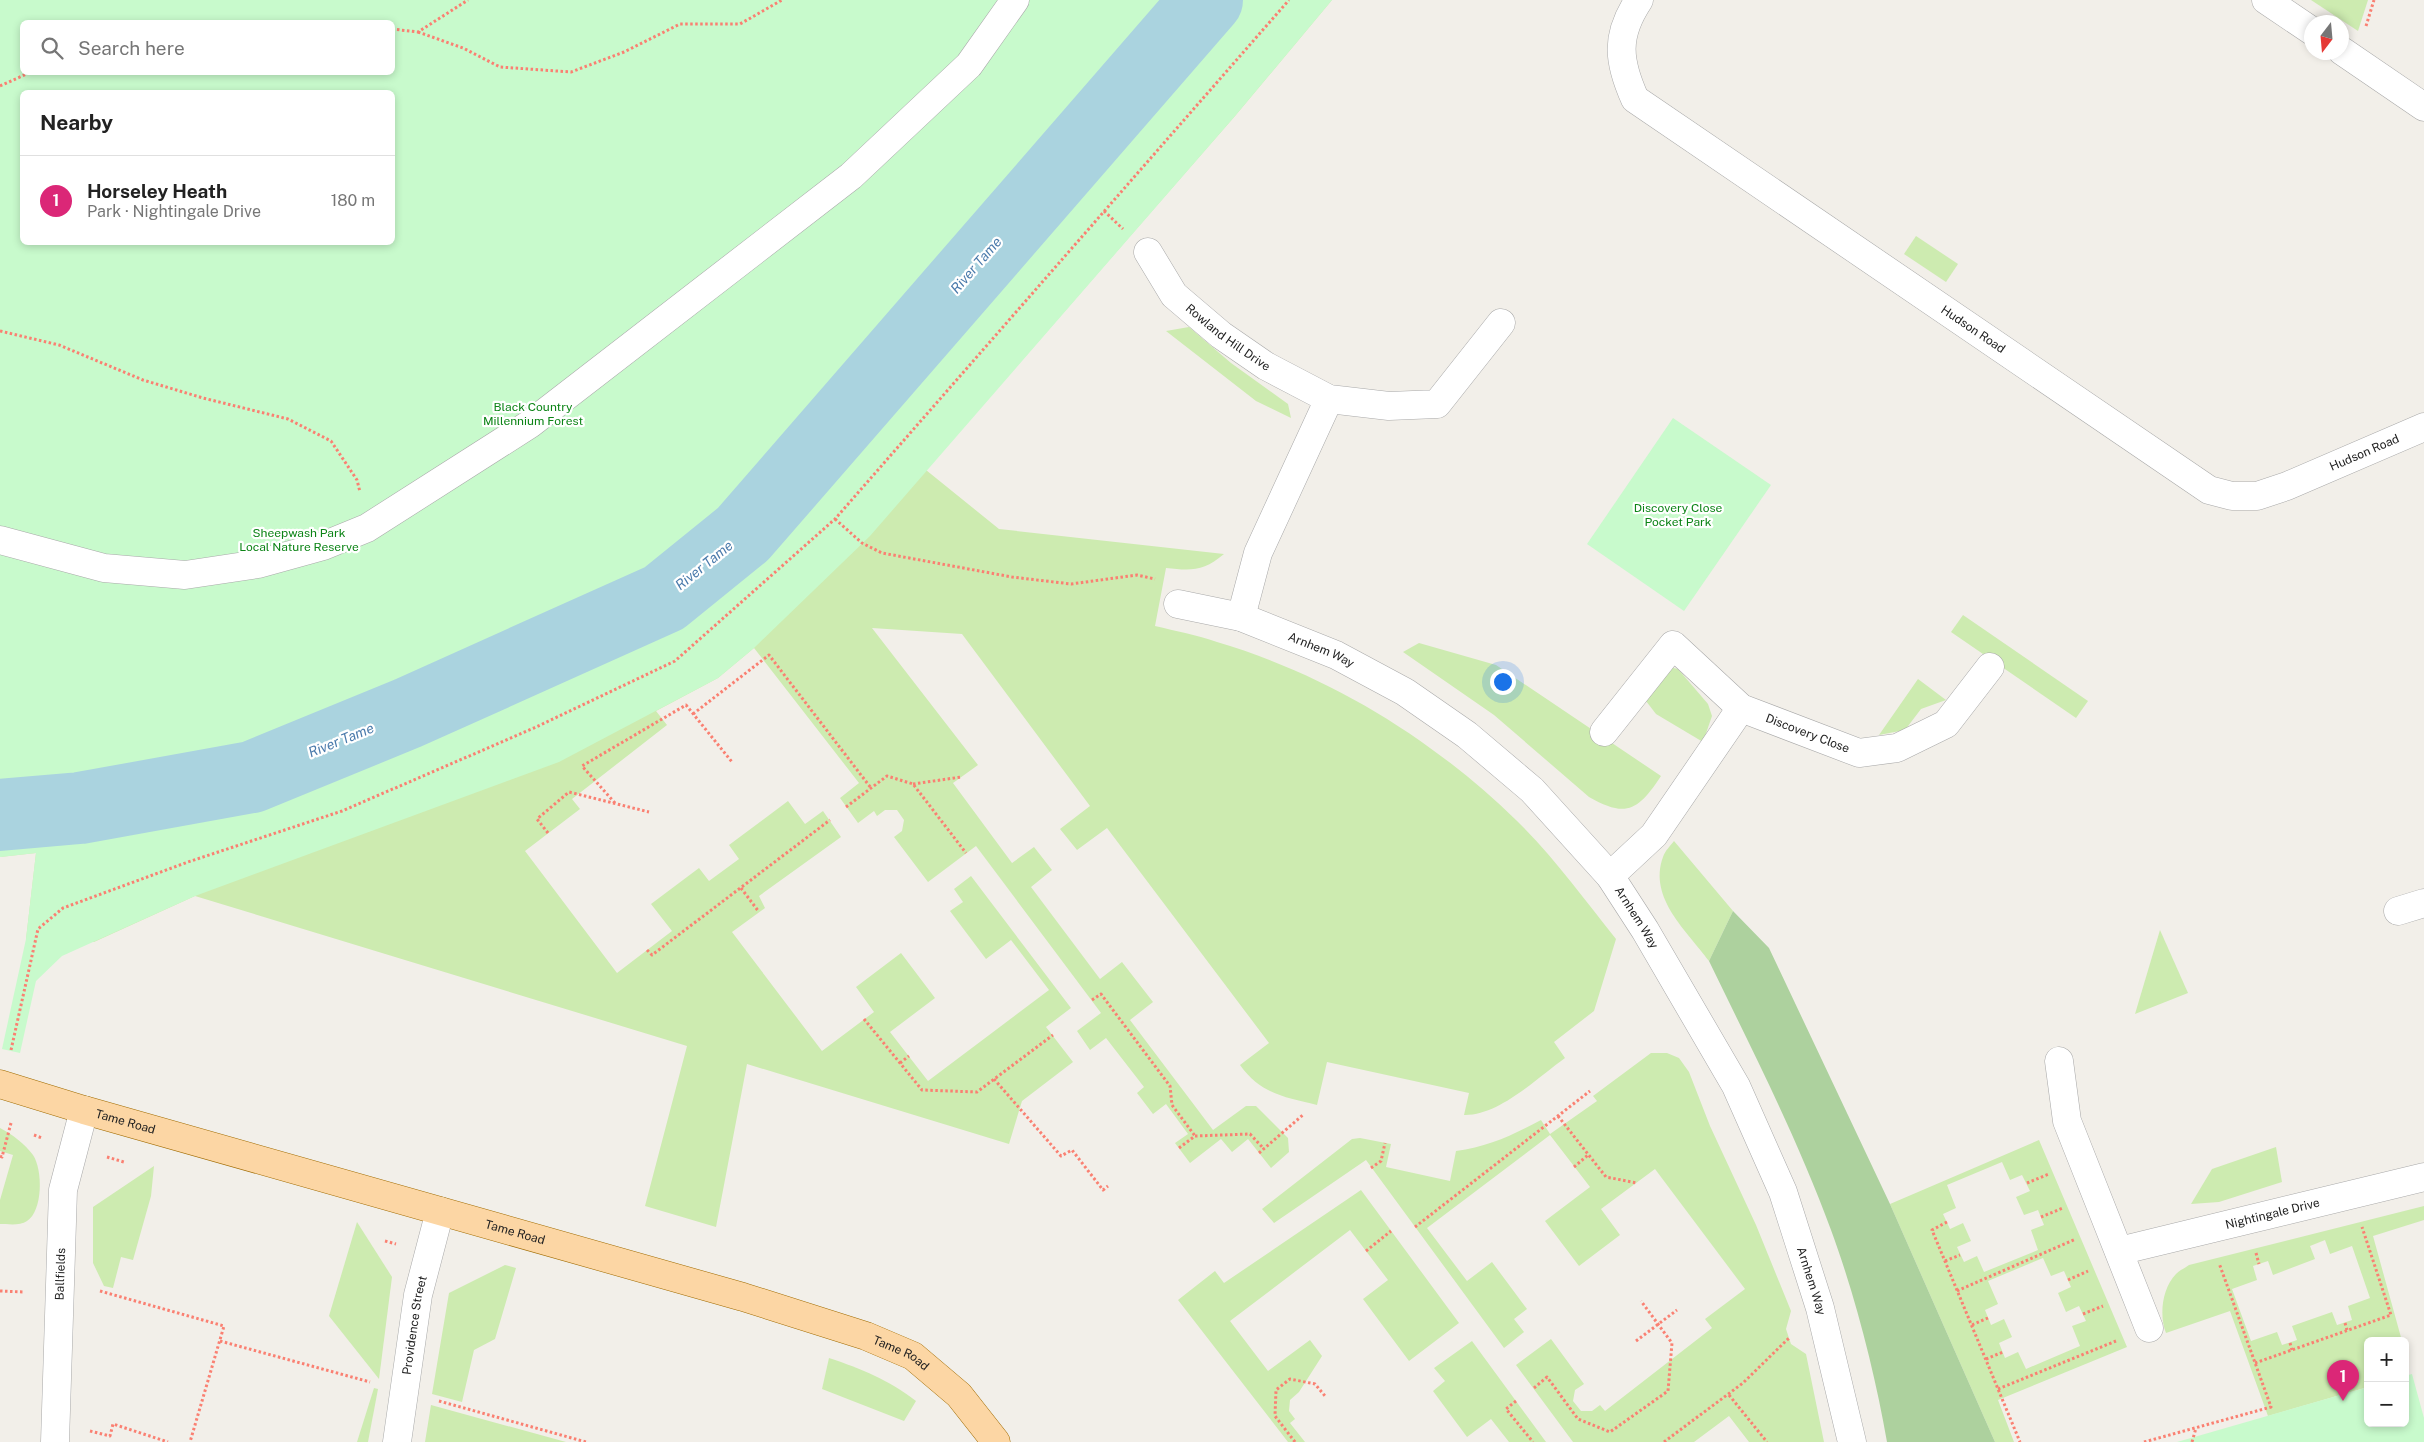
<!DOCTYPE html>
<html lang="en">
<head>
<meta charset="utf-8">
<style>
  :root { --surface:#fff; --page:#f6f6f6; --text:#222; --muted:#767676; --line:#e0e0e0; --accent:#db2777 }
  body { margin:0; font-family:"Public Sans",sans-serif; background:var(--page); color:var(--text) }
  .controls { position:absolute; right:15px; bottom:15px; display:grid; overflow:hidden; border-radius:8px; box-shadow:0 2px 8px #0003 }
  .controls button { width:45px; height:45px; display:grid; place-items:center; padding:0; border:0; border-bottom:1px solid var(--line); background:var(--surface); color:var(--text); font:25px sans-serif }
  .compass { position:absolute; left:2304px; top:15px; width:45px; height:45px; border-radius:50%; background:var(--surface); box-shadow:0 2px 8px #0003; rotate:196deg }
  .you { position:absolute; left:1502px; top:681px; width:18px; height:18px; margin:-12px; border:4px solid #fff; border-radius:50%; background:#1a73e8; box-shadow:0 0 0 8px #1a73e833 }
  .badge { display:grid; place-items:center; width:32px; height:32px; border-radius:50%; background:var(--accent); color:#fff; font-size:16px; font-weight:700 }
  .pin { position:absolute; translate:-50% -41px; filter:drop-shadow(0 1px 2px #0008) }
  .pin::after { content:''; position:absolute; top:26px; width:18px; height:15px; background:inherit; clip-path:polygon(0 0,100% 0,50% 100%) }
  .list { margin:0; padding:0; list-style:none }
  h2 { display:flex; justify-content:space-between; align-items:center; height:65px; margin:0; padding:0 20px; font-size:21px }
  h2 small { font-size:16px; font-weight:400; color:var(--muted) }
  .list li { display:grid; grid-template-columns:32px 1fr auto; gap:15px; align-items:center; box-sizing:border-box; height:90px; padding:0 20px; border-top:1px solid var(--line) }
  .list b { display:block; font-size:19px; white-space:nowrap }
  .list p { margin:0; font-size:16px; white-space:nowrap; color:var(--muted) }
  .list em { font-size:16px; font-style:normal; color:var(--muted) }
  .icon { flex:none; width:28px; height:28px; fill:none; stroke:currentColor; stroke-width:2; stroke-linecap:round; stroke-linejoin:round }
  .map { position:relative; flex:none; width:2424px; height:1442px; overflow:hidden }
  .search { position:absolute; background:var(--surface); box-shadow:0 2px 8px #0003; left:20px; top:20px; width:375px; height:55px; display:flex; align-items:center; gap:12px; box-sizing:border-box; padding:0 18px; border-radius:8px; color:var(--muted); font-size:19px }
  .panel { position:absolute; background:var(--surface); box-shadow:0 2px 8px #0003; left:20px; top:90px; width:375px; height:155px; border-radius:8px }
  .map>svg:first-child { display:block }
  .grass { fill:#cdebb0; fill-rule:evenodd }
  .forest { fill:#add19e }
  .park { fill:#c8facc; fill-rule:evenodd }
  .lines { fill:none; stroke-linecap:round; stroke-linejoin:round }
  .river { stroke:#aad3df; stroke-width:72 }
  .minor-casing { stroke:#a9a9a9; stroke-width:29 }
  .major-casing { stroke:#a06b00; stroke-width:29 }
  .path { stroke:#fa8072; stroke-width:3; stroke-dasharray:2.5 2.5; stroke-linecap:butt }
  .minor { stroke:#fff; stroke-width:28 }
  .major { stroke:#fcd6a4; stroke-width:28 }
  .labels { text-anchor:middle; stroke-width:4.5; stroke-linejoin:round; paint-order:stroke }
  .street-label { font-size:12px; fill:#222; stroke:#fff }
  .park-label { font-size:12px; fill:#0c8416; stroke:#fff }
  .water-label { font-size:14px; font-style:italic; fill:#4a7aab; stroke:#fff }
</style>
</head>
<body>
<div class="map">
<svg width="2424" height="1442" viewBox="0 0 2424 1442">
  <rect width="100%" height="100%" fill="#f2efe9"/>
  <g class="grass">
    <path d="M1332,0L1235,116L926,470L999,529L1224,554C1204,571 1192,571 1166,568L1155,626C1176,631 1197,635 1217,642C1329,675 1433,739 1516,820C1553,856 1584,899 1616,939L1594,1011L1554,1042L1565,1058C1537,1078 1499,1116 1464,1115L1469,1093L1327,1062L1317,1105C1284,1097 1261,1094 1240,1065L1269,1043L1107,828L1077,850L1060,829L1090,806L962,634L872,628L978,765L953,783L1012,863L1034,847L1052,870L1031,887L1100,979L1122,962L1153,1002L1130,1020L1213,1130L1246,1106H1256L1288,1138L1289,1152L1271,1168L1248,1139L1232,1152L1221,1139L1190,1163L1175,1143L1188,1134L1166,1104L1153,1114L1137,1093L1144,1087L1106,1038L1090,1050L1077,1031L1101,1013L976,846L928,882L894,837L902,831L904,820L897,810H885L877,816L874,811L858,823L840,798L859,783L754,648L718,678L656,711L667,725L572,799L580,809L525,851L617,973L672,931L651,904L699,868L709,881L739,859L729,845L788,801L805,824L823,811L841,837L759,896L765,908L732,932L822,1051L874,1012L856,987L901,953L935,998L890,1032L928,1081L1049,990L1011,940L986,959L950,911L963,902L954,889L971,876L1071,1008L1046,1027L1073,1062L1022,1101L1009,1144L747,1064L716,1227L645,1206L687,1046L195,896L94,942L26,939L36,853L0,857L664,598L392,72Z"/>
    <path d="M2311,0H2368L2358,31Z"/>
    <path d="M1916,236L1958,264L1946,282L1904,254Z"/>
    <path d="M1189,327L1231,363L1288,404L1291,418L1256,401L1166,331Z"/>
    <path d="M1963,615L2088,701L2076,718L1951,632Z"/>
    <path d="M1419,643L1496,665L1661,776C1638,811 1626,818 1589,797L1494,715L1403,652Z"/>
    <path d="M1669,667L1678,669L1708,704L1712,716L1703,742L1656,714L1646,701Z"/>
    <path d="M1918,679L1946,700L1921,709L1905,730L1879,735Z"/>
    <path d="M1674,841L1733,911L1709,961C1687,931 1648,898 1663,857C1665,851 1670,846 1674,841Z"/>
    <path d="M2160,930L2188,993L2135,1014Z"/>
    <path d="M1651,1053H1667L1679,1058L1689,1072L1710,1126L1756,1225L1791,1311L1786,1329L1791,1344L1806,1354L1824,1442H1749L1729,1416L1694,1442H1573L1516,1365L1551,1339L1584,1384L1575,1390L1573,1401L1581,1411H1592L1600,1405L1605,1411L1712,1328L1705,1319L1745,1289L1655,1169L1601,1209L1620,1235L1579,1266L1545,1221L1590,1187L1550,1135L1427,1228L1467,1281L1492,1262L1527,1309L1514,1319L1524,1332L1504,1348L1366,1160L1274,1223L1262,1209L1352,1139L1360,1138L1391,1144L1386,1167L1450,1181L1456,1151C1488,1147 1513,1135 1541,1120L1550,1134L1597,1101L1593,1096Z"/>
    <path d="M0,1128C12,1134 25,1144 33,1155C43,1170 43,1211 27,1221C20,1226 8,1224 0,1224V1200L13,1155L0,1151Z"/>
    <path d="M2039,1140L2127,1347L1998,1400L2014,1442H1995L1890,1204ZM2002,1162L2010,1180L2022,1175L2030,1191L2016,1197L2024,1215L2038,1210L2044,1225L2031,1230L2038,1250L1984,1272L1977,1256L1964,1262L1957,1247L1971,1241L1963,1223L1950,1229L1943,1214L1956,1208L1947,1185ZM2043,1258L2051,1276L2064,1271L2071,1287L2058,1293L2066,1312L2079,1306L2086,1321L2072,1326L2080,1346L2026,1369L2018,1352L2005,1358L1999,1343L2012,1337L2004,1319L1991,1325L1985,1310L1998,1304L1988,1281Z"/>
    <path d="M2276,1147L2282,1182L2219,1202L2191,1204L2212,1169Z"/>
    <path d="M154,1166L151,1196L133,1260L121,1257L113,1288L104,1286L93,1263V1207Z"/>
    <path d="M1361,1190L1459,1323L1409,1361L1363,1299L1388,1280L1350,1230L1230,1321L1268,1371L1310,1340L1322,1356L1299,1392L1290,1400L1289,1411L1295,1419L1290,1423L1305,1442H1288L1178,1300L1215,1271L1224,1283Z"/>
    <path d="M2424,1206V1220L2373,1236L2402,1341H2368V1387L2268,1416L2230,1311L2166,1333C2159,1316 2162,1288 2176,1274C2180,1270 2185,1268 2189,1265ZM2325,1240L2330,1254L2352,1246L2370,1298L2348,1306L2352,1320L2337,1325L2332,1312L2292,1326L2297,1340L2282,1345L2277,1332L2251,1341L2232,1289L2257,1280L2253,1266L2268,1261L2273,1275L2315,1259L2310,1246Z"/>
    <path d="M357,1222L392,1277L379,1379L329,1316Z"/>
    <path d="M505,1265L516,1268L495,1339L474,1350L462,1402L432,1394L449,1293Z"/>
    <path d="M1472,1341L1546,1442H1509L1491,1419L1467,1437L1433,1391L1445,1381L1434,1368Z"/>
    <path d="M829,1358C862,1369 887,1379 916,1401L904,1421L822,1389Z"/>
    <path d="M374,1388L378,1389L368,1442H357Z"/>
    <path d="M431,1405L566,1442H425Z"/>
  </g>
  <path class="forest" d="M1733,911L1769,948L1890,1204L1995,1442H1887C1875,1373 1855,1295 1831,1230C1797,1137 1752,1050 1709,961Z"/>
  <g class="park">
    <path d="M0,0H1332L1235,116L870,536L754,648L718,678L559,762L195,896L62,956L36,981L20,1053L2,1049L26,939L36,853L0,857ZM22,22H392V72H22ZM22,92H392V242H22Z"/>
    <path d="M1673,418L1771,485L1684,611L1587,544Z"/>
    <path d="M2412,1374L2424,1418V1442H2177L2368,1387V1423H2405V1376Z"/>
  </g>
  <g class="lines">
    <path class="river" d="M0,815L80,808L252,777L408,713L664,598L743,534L1207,0"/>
    <defs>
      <g id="minor">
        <path id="s1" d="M1639,0C1615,36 1618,61 1635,99L2209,490L2232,496H2257L2287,486L2424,427"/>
        <path d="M2266,0L2312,31"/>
        <path d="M2342,51L2424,107"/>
        <path id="s2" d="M1148,252L1174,295L1221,335L1266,366L1329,399L1389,406L1437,404L1501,323"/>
        <path d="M0,540L104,568L185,575L258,564L323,546L367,528L530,424L851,176L969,65L1015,0"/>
        <path id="s3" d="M1178,604L1241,617L1336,655L1405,692L1467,735L1532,790L1610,876L1645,930L1736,1086L1783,1192L1820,1308L1852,1442"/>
        <path d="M1241,617L1258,553L1329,399"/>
        <path id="s4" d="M1604,732L1673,645L1741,708L1859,753L1897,748L1946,724L1990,667"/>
        <path d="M1610,876L1654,835L1741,708"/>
        <path d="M2398,911L2424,903"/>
        <path d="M2059,1061L2067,1121L2149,1328"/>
        <path id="s5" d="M2119,1251L2424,1177"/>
        <path id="s6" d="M55,1442L63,1190L84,1110"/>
        <path id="s7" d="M397,1442L418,1295L440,1211"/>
      </g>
      <g id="major">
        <path id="s8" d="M0,1084L84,1110L743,1297L866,1336L913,1356L959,1395L996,1442"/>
      </g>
    </defs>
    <use href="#minor" class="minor-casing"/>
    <use href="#major" class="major-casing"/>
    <g class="path">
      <path d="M2366,26L2374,0"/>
      <path d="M392,29L418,32L468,0"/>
      <path d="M418,32L463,48L500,67L571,72L624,52L680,24H740L782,0"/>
      <path d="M0,86L31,72"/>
      <path d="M1104,211L1123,229"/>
      <path d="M0,331L59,345L143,380L203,398L288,419L331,441L357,480L360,492"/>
      <path d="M835,519L862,543L882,553L1012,577L1071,584L1137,575L1155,579"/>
      <path d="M693,714L769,655L871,788"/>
      <path d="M913,784L961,777"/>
      <path d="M615,803L582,766L686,705L732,762"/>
      <path d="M846,807L887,776L913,784L966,853"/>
      <path d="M548,833L537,819L569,792L649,812"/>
      <path d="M741,888L759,912"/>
      <path d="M647,950L652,955L830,820"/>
      <path d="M1092,1000L1101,994L1170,1086L1172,1105L1195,1136"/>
      <path d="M864,1019L922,1090L977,1092L1053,1035"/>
      <path d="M11,1050L38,929L63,908L188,862L342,811L534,728L675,661L835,519L1289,0"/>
      <path d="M900,1063L909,1056"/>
      <path d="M994,1079L1061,1156L1072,1150L1103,1190L1108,1186"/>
      <path d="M1558,1116L1606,1177L1637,1183"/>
      <path d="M34,1135L42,1138"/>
      <path d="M1179,1148L1195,1136L1250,1134L1264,1149"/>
      <path d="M1259,1153L1304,1114"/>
      <path d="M0,1156L2,1157L11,1123"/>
      <path d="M107,1157L124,1162"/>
      <path d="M1574,1167L1588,1155"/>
      <path d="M1371,1168L1381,1161L1385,1143"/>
      <path d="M2027,1183L2049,1174"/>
      <path d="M2041,1217L2063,1208"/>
      <path d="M1947,1222L1932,1230L2020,1442"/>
      <path d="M1415,1227L1590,1091"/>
      <path d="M385,1241L396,1244"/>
      <path d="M1366,1251L1391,1231"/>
      <path d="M2256,1253L2259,1264"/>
      <path d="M1945,1261L1960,1255"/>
      <path d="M2068,1280L2088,1271"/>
      <path d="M0,1291L24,1292"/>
      <path d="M100,1291L224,1326L190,1442"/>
      <path d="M1957,1291L2076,1239"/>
      <path d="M2083,1314L2103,1306"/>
      <path d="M2345,1323L2347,1330"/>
      <path d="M1972,1325L1988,1318"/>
      <path d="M220,1341L370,1382"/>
      <path d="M1636,1341L1677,1310"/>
      <path d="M2290,1343L2292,1350"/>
      <path d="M1986,1359L2003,1352"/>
      <path d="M2255,1363L2391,1315L2362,1227"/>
      <path d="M1534,1388L1547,1377L1578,1419L1610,1432L1668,1391L1672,1343L1641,1301"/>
      <path d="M1998,1389L2116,1341"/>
      <path d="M1729,1395L1767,1442"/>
      <path d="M439,1401L586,1442"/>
      <path d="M1516,1401L1506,1409L1533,1442"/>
      <path d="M90,1431L110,1436L113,1424L168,1442"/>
      <path d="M1295,1442L1275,1416L1276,1390L1290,1379L1315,1384L1325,1396"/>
      <path d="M1664,1442L1743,1383L1790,1337"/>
      <path d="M2144,1442L2271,1407L2219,1263"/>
      <path d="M2192,1442L2196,1428"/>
    </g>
    <use href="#minor" class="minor"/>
    <use href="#major" class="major"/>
  </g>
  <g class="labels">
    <g class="street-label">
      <text dy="4" stroke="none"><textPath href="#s1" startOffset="514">Hudson Road</textPath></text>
      <text dy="4" stroke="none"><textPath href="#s2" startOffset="119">Rowland Hill Drive</textPath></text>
      <text dy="4" stroke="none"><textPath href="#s1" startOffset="964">Hudson Road</textPath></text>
      <text dy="4" stroke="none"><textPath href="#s3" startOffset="151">Arnhem Way</textPath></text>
      <text dy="4" stroke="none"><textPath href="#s4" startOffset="275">Discovery Close</textPath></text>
      <text dy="4" stroke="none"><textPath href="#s3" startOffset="571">Arnhem Way</textPath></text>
      <text dy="4" stroke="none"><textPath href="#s8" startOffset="131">Tame Road</textPath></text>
      <text dy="4" stroke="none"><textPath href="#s5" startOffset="158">Nightingale Drive</textPath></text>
      <text dy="4" stroke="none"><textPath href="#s8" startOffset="536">Tame Road</textPath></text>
      <text dy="4" stroke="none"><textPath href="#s6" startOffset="168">Ballfields</textPath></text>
      <text dy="4" stroke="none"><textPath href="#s3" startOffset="976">Arnhem Way</textPath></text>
      <text dy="4" stroke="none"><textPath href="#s7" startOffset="118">Providence Street</textPath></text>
      <text dy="4" stroke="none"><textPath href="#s8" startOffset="941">Tame Road</textPath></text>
    </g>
    <g class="park-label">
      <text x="533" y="411">Black Country<tspan x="533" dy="14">Millennium Forest</tspan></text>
      <text x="1678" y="512">Discovery Close<tspan x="1678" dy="14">Pocket Park</tspan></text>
      <text x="299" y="537">Sheepwash Park<tspan x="299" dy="14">Local Nature Reserve</tspan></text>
    </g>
    <g class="water-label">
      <text transform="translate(976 265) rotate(-49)" y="5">River Tame</text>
      <text transform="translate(704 565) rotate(-39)" y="5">River Tame</text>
      <text transform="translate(341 740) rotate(-22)" y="5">River Tame</text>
    </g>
  </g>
</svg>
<div class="controls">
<button>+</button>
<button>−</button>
</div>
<svg class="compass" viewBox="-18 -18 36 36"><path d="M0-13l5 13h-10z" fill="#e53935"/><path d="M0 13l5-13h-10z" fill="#767676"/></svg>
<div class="you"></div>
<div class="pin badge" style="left:2343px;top:1401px">1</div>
<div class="search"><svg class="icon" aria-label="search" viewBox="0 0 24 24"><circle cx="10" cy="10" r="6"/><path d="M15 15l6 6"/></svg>Search here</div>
<section class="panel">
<h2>Nearby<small></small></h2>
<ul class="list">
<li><span class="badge">1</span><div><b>Horseley Heath</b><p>Park · Nightingale Drive</p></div><em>180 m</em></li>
</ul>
</section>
</div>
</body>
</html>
